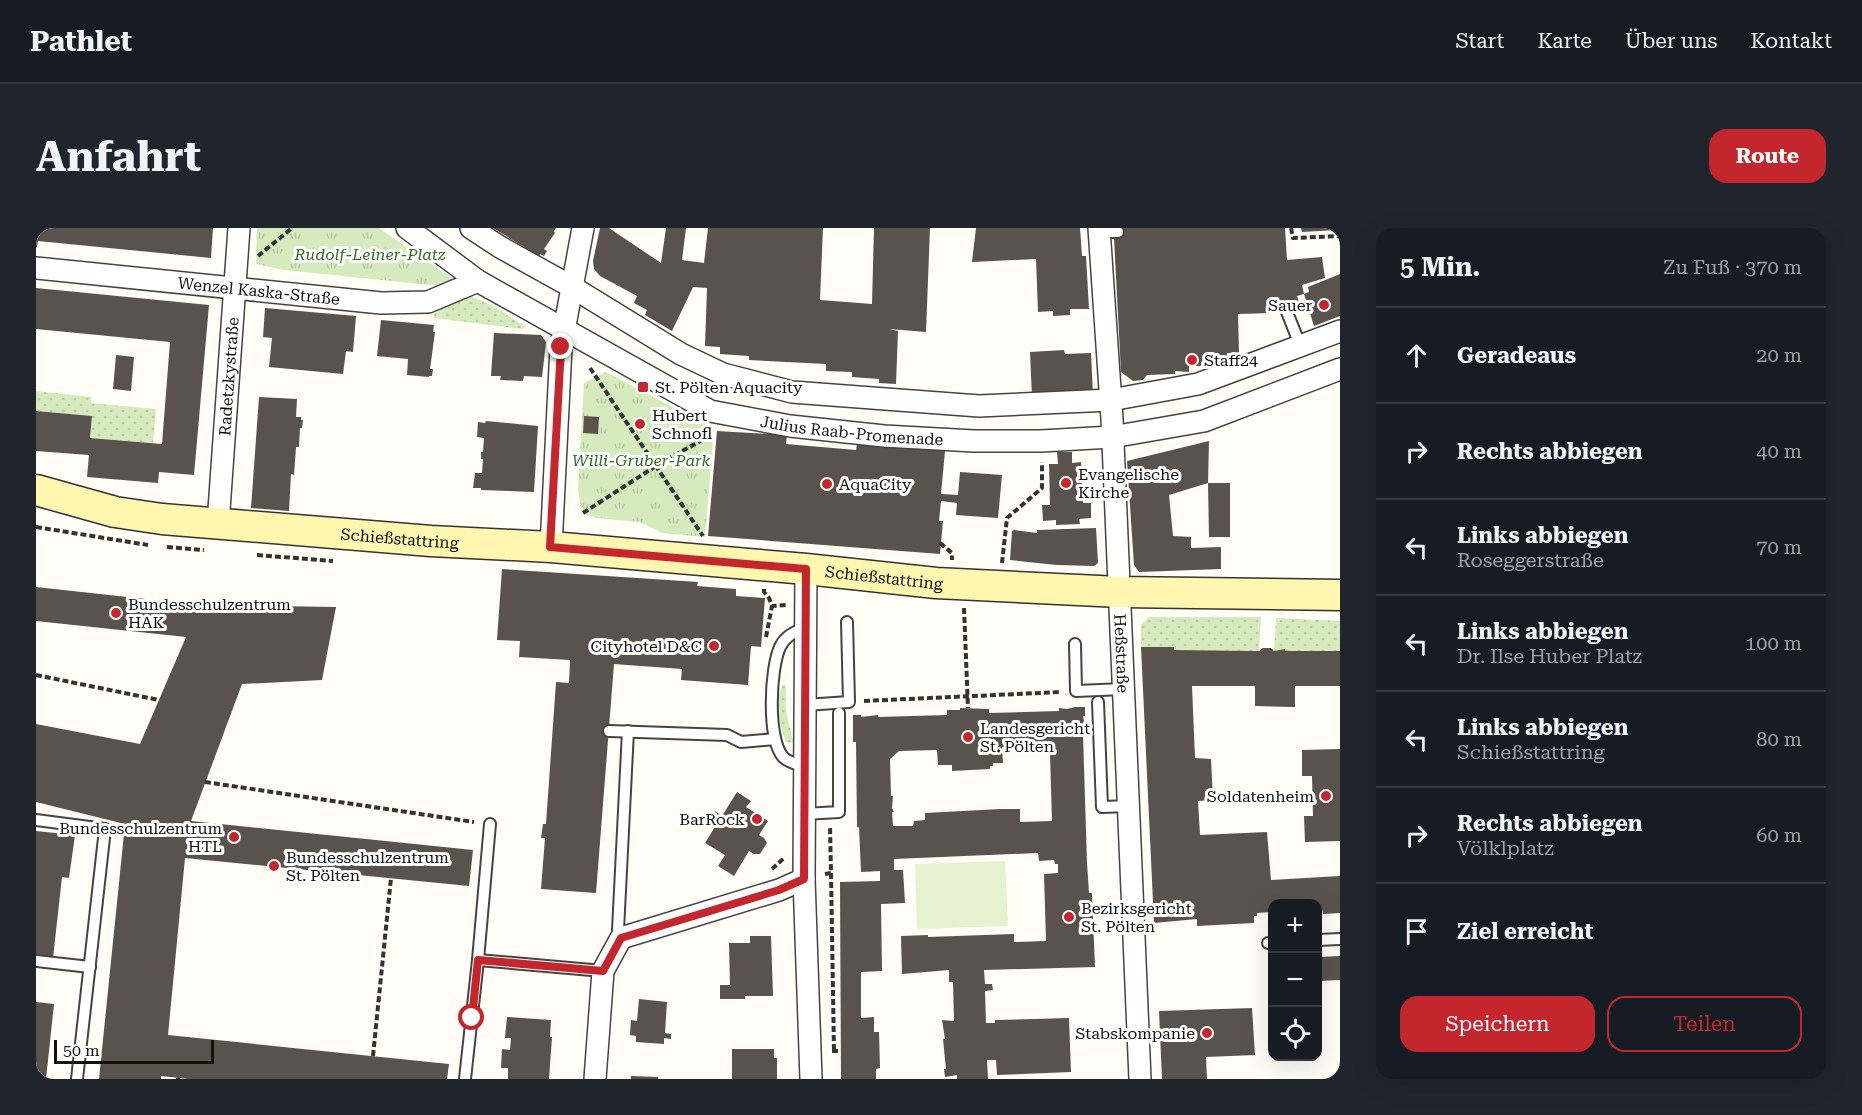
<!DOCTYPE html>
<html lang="de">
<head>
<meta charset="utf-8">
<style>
  :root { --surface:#171b24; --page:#20242c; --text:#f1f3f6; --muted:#9ea1a6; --line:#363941; --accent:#c4262e }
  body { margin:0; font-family:"Roboto Serif",serif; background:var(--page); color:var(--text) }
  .controls { position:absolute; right:18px; bottom:18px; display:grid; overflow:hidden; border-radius:12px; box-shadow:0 6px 24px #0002 }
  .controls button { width:54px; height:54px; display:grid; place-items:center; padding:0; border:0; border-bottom:2px solid var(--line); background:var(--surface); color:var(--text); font:30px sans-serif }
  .scale { position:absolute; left:18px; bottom:15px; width:160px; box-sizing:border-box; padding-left:6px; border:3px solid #111; border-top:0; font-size:16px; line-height:21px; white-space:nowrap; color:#111; -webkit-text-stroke:4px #fff; paint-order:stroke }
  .stop { position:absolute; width:18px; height:18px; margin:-14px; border:4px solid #c4262e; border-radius:50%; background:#fff }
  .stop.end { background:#c4262e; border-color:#fff; box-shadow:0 2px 6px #0008 }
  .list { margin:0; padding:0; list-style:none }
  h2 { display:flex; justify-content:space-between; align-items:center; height:78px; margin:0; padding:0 24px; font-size:26px }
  h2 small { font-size:20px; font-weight:400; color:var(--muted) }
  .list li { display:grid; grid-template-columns:39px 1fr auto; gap:18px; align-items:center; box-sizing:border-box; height:96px; padding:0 24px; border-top:2px solid var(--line) }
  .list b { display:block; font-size:22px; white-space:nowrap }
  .list p { margin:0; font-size:20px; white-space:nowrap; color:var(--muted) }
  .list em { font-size:20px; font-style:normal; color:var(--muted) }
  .actions { display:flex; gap:12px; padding:18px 24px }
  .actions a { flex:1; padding:14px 0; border:2px solid var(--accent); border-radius:18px; text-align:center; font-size:21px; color:var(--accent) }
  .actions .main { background:var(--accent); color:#fff }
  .icon { flex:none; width:33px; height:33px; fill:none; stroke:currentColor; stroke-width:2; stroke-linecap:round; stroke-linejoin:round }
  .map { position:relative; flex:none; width:1304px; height:851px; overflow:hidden; border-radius:18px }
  header { display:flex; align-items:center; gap:36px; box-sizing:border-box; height:84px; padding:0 30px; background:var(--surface); border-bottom:2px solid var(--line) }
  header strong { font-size:28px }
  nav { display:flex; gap:33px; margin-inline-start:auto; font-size:21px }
  .intro { display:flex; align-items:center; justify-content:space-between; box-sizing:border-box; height:144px; padding:0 36px }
  h1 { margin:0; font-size:42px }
  .button { padding:15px 27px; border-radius:18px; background:var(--accent); color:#fff; font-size:21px; font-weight:700 }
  main { display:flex; gap:36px; padding:0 36px }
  aside { flex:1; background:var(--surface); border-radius:18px; box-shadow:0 6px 24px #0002 }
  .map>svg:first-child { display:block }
  .grass { fill:url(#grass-dots) }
  .park { fill:url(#park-tufts) }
  .pitch { fill:#e6f2cf }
  .building { fill:#5a524d; fill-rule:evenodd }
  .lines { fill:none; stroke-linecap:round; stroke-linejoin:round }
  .service-casing { stroke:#444; stroke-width:14 }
  .minor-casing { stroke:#444; stroke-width:24 }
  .secondary-casing { stroke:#333; stroke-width:33 }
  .path { stroke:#333; stroke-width:4; stroke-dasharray:6 3; stroke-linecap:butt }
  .service { stroke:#fff; stroke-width:10 }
  .minor { stroke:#fff; stroke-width:21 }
  .secondary { stroke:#fff6b0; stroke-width:30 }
  .route { stroke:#c4262e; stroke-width:8 }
  .poi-dot { fill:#c4262e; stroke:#fff; stroke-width:2 }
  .labels { text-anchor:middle; stroke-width:6; stroke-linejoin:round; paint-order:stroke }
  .park-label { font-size:16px; font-style:italic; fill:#2f6b1f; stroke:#fff }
  .street-label { font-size:16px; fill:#111; stroke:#fff }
  .poi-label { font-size:16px; fill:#111; stroke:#fff; text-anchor:start }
</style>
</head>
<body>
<header>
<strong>Pathlet</strong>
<nav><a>Start</a><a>Karte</a><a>Über uns</a><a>Kontakt</a></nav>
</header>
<div class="intro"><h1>Anfahrt</h1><a class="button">Route</a></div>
<main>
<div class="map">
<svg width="1304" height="851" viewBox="0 0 1304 851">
  <defs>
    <pattern id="grass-dots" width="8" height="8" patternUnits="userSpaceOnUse" patternTransform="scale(1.5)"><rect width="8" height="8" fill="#d5ebbd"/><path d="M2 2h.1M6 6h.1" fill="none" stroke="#b6c8a1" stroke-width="1.8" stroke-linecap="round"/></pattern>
    <pattern id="park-tufts" width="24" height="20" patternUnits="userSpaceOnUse" patternTransform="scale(1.5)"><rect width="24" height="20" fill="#d5ebbd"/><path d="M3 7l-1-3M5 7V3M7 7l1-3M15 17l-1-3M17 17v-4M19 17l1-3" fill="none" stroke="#b6c8a1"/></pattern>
  </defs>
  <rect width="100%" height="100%" fill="#fffdf5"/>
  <g class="grass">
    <path d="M435,68L457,78L490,99L486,101L398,90V86C410,78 421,71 435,68Z"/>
    <path d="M0,163L55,169V175L120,181L117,215L55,210L56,188L0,183Z"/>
    <path d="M1113,389H1225L1223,423L1138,422L1137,419H1105V397Z"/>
    <path d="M1240,390L1304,393V423H1249V421L1238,423Z"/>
    <path d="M748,456L750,458V483L757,513L755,515L750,514C744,498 737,470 748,456Z"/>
  </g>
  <g class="park">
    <path d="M221,0H343L417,51L416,54L408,57H394L248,42L220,36Z"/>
    <path d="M570,144L678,201L669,309L626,305L604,294L560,290L550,286L544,278L542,260L548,155Z"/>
  </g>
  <path class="pitch" d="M969,633L972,698L881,701L879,636Z"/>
  <g class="building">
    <path d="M0,0H177L175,30L2,13L1,19H0Z"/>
    <path d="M457,0H520L518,3L519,5L508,21L511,23L508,28L504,26L503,28Z"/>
    <path d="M564,0H573L625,35L630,0H650L646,32L668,35L672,0H787L784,72L836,76L838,0H894L890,104L853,101L862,103L860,156L843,155V151L816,149V144L790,143V136L713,132V128L684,126V119L669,118L671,60L657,59L636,103L609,87L611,82L598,75L601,68L564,48L558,41L557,33Z"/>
    <path d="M940,0H1044L1046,28H1050L1053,81H1034V87L1017,88V83L1002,84L1000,31L936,34Z"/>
    <path d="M1082,0H1249L1251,32L1286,29L1289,50L1266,57L1268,66L1261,68L1266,84L1202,86L1203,125H1191V129H1179V134H1165V138H1153V144L1139,143V146L1111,147L1107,152L1097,153L1085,144L1078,10H1082Z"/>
    <path d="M1265,0H1301V2L1266,4Z"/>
    <path d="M1304,46V88L1278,98L1268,66L1273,64L1272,59Z"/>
    <path d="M0,60L173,77L158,247L123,244L122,255L51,249L53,227L0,223V183L56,188L54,210L126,216L134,114L0,101Z"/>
    <path d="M229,80L320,88L317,124L310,123L307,146L233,139L236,110L227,109Z"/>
    <path d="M345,92L398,97L397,104H399L394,141H397L396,148H393V149L371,147L372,131L341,128Z"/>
    <path d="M458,105L505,107L510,114L506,149L488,148L487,153L464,152L465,148H455Z"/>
    <path d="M1028,122L1029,126L1055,125L1057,167L996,169L994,124Z"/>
    <path d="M80,127L98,129L95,163L77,161Z"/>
    <path d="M223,169L261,171L260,189H265V192H267L266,200H264L263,219H260L258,247L255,246L253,283L215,280Z"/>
    <path d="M548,188L563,189L562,206L547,205Z"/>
    <path d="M450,193L502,198L498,264L445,262V260H437L439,245H446L447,231H445V224H447L448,210L441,209L442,194L449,195Z"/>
    <path d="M681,203L751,207L750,216L820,222L821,216L909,223L905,266L922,267L924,244L966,247L962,290L920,287L921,275L905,273L903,293H907L904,326L672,308Z"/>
    <path d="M1173,213L1172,255L1133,267L1137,308L1155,309V320L1185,319V341L1103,344L1098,337L1091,233Z"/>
    <path d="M1021,224H1036V235L1045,234L1047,275H1055V290L1043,291L1044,296L1020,297V292L1007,293L1006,277H1014L1013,236H1022Z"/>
    <path d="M1172,255H1194V309H1173Z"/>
    <path d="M1060,300L1062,335L1058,338L1021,337L974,332L976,303L978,302L1001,305V302Z"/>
    <path d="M466,341L662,354L661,358L700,361V368L729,370L725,419L715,418L712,457L645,452L646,441L578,436L560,665L505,661L509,610H505L507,596H510L520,454L533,455L534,432L483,429L484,413L461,412Z"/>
    <path d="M0,359L164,377L300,379L286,452L206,456L155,593L437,622L433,658L149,630L132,807L413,836L411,851H152L125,848V851H63L89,596L0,574V496L104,516L150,409L0,393Z"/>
    <path d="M1105,419H1138V422L1223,423L1227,420H1235L1238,423L1249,421V423H1304V458H1259V479L1219,478V458H1156L1159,530L1175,531L1177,572L1162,573L1164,607L1231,604L1235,652L1304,648V685L1287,686L1286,681H1282L1281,675H1236V684L1221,685V688H1218V695L1161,698V691L1118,695Z"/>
    <path d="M1039,479H1049V488H1047L1050,505L1047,506L1051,635L1053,665H1056L1059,739L948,742L949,756H956L957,762L949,763L950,795H959V792L1033,790L1035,844L961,847L960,832H951L952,851H921V847L909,849L908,841H910L907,811H909L906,792L918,793L917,754H913V742L866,746L865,708L892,707V709L978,706V714L1010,713L1008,646L1022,645V636H1019L1018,632L1003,633L1002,625L858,631V642H867L869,675L845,676L846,743L825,744V790L838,789V804H843L844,840L840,841V851H805L804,654L844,653V643L825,644L823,599H821L820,514H817V487H825V489L842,487V489L911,487V482H924V480L953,481V485L1023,483V480L1031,481ZM1005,518L1014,526L1016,593L984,594V581H965L889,585V592L878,593L877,598H857L856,584H858L856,580L857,568H855L854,531L863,523L901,522L902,537H916V543L954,541V538H957V535H967L966,519Z"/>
    <path d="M1304,521V613L1269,614L1268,588H1277L1276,548H1266V522Z"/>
    <path d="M701,564L715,573L710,579L732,593L723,607L728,610L731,615L724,626H718L713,623L698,648L682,638L689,627L669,615L680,597L673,593L679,583L686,588Z"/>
    <path d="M0,603L39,607L33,650L26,649L17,730L0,728Z"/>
    <path d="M714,708H735L737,768H709V771H684V757H694L693,715H714Z"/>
    <path d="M1304,728V752L1282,753V729Z"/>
    <path d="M1233,731H1236V755H1234Z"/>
    <path d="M603,771L631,774L629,805L635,806V811L628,810V816L600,814V808L594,807L595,792L601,793Z"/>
    <path d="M0,774L18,776L10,851H0Z"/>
    <path d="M1216,780L1219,827L1170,829L1171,851H1126L1123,783Z"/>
    <path d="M471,789L515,792L514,809H516L513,851H472V840H465L466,821L474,822L475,810H469Z"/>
    <path d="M696,821H738V830H741V851H696Z"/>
    <path d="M595,848L622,849V851H595Z"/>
  </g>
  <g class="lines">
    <defs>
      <g id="service">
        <path d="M1064,4H1082"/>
        <path d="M1251,84L1264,117"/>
        <path d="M1039,416L1040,463L1088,461"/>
        <path d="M1062,474L1066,579L1093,578"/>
        <path d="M769,477L813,474L811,394"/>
        <path d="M573,503L691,507L705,514L739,511"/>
        <path d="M768,538C761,536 753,535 747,529C731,510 734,441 744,419C749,408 759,404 769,399"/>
        <path d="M768,586L803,584V485"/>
        <path d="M0,592L69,601L41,851"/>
        <path d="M585,710L582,702L592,503"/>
        <path d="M1282,712L1304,711"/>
        <path d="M1232,715H1236"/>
        <path d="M442,732L567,743"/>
        <path d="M0,733L54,739"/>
        <path d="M429,851L442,732L454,596"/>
      </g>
      <g id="minor">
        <path id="s1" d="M371,0L442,53L674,183L754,198L848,208L938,213H1005L1076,209L1168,193L1304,141"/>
        <path d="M435,0L464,19L536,59L645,126L687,146L756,164L943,178L1075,172L1162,156L1304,103"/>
        <path id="s2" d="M1063,0L1076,191L1104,851"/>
        <path id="s3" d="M0,40L345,75L392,74L442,53"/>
        <path id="s4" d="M182,296L203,0"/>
        <path d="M515,319L525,119L547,0"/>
        <path d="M770,341L768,651L775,851"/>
        <path d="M559,851L567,743L585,710L743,662L768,651"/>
      </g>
      <g id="secondary">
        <path id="s5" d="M0,262L79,284L126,291L395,313L515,319L770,341L900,355L1084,364L1304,367"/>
      </g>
    </defs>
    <use href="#service" class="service-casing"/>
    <use href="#minor" class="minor-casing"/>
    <use href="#secondary" class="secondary-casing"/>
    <g class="path">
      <path d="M1255,0L1257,10L1304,8"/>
      <path d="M222,28L256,0"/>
      <path d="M554,140L667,308"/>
      <path d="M547,285L620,238L664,213L672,206L673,202"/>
      <path d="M0,299L112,317"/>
      <path d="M904,315L916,325V332"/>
      <path d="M131,319L168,322"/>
      <path d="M221,327L297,333"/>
      <path d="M966,335L971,290L1006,260V234"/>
      <path d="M728,361V364L733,370L736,378L751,377"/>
      <path d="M928,380L932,480"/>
      <path d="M730,409L736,378"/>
      <path d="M0,447L123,472"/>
      <path d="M828,473L1025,464"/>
      <path d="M169,554L438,594"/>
      <path d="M736,641L748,630"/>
      <path d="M795,645L798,823"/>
      <path d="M789,646L795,645L794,598"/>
      <path d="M796,823H805"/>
      <path d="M337,828L355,650"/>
      <path d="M142,851V850"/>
    </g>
    <use href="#service" class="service"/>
    <use href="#minor" class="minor"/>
    <use href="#secondary" class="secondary"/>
  </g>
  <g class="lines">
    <path class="route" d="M436,790L442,732L567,743L585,710L743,662L768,651L770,341L514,319L525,119"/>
  </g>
  <g class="poi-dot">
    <circle cx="1288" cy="77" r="6"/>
    <circle cx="1156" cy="132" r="6"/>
    <rect x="601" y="153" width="12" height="12" rx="3"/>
    <circle cx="604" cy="196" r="6"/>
    <circle cx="1030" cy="255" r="6"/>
    <circle cx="791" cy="256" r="6"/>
    <circle cx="80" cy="385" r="6"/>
    <circle cx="678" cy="418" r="6"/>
    <circle cx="932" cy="509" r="6"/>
    <circle cx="1290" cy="568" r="6"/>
    <circle cx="721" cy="591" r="6"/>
    <circle cx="198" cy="609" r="6"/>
    <circle cx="238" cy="638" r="6"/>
    <circle cx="1033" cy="689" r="6"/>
    <circle cx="1171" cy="805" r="6"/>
  </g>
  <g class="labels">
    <g class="park-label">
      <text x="334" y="32">Rudolf-Leiner-Platz</text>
      <text x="605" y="238">Willi-Gruber-Park</text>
    </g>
    <g class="street-label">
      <text dy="6" stroke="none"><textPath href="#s3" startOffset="224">Wenzel Kaska-Straße</textPath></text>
      <text dy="6" stroke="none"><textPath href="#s4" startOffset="148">Radetzkystraße</textPath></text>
      <text dy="6" stroke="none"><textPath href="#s1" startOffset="498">Julius Raab-Promenade</textPath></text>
      <text dy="6" stroke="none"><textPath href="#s5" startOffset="368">Schießstattring</textPath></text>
      <text dy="6" stroke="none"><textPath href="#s5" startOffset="854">Schießstattring</textPath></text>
      <text dy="6" stroke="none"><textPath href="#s2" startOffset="426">Heßstraße</textPath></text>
    </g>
    <g class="poi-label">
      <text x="1276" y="83" text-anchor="end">Sauer</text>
      <text x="1168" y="138">Staff24</text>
      <text x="619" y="165">St. Pölten Aquacity</text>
      <text x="616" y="193">Hubert<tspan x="616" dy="18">Schnofl</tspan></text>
      <text x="1042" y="252">Evangelische<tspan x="1042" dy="18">Kirche</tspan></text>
      <text x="803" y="262">AquaCity</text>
      <text x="92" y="382">Bundesschulzentrum<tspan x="92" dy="18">HAK</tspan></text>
      <text x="666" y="424" text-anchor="end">Cityhotel D&amp;C</text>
      <text x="944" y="506">Landesgericht<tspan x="944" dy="18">St. Pölten</tspan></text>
      <text x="1278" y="574" text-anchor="end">Soldatenheim</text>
      <text x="709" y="597" text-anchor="end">BarRock</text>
      <text x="186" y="606" text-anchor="end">Bundesschulzentrum<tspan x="186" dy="18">HTL</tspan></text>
      <text x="250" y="635">Bundesschulzentrum<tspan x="250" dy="18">St. Pölten</tspan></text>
      <text x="1045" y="686">Bezirksgericht<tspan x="1045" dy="18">St. Pölten</tspan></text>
      <text x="1159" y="811" text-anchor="end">Stabskompanie</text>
    </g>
  </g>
</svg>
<div class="controls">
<button>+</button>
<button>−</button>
<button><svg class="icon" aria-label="locate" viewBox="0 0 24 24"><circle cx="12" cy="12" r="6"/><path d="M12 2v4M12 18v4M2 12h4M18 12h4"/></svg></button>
</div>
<div class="scale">50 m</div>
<div class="stop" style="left:436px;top:790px"></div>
<div class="stop end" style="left:525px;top:119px"></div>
</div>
<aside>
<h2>5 Min.<small>Zu Fuß · 370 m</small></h2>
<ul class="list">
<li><svg class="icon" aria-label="ahead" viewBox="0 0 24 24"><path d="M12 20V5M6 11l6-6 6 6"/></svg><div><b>Geradeaus</b></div><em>20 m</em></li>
<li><svg class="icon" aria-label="right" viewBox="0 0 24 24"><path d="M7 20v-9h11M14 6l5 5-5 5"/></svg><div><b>Rechts abbiegen</b></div><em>40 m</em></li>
<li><svg class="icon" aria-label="left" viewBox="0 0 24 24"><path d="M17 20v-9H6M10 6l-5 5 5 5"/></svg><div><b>Links abbiegen</b><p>Roseggerstraße</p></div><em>70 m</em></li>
<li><svg class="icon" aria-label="left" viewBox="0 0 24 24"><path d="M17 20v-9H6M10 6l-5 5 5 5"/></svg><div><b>Links abbiegen</b><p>Dr. Ilse Huber Platz</p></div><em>100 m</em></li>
<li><svg class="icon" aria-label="left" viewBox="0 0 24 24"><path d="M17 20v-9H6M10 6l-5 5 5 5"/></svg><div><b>Links abbiegen</b><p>Schießstattring</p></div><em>80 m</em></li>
<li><svg class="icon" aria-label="right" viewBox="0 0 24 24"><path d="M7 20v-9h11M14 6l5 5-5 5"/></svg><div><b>Rechts abbiegen</b><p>Völklplatz</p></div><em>60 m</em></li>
<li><svg class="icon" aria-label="arrive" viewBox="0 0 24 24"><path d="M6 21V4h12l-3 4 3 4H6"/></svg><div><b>Ziel erreicht</b></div></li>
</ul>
<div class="actions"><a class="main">Speichern</a><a>Teilen</a></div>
</aside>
</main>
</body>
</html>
